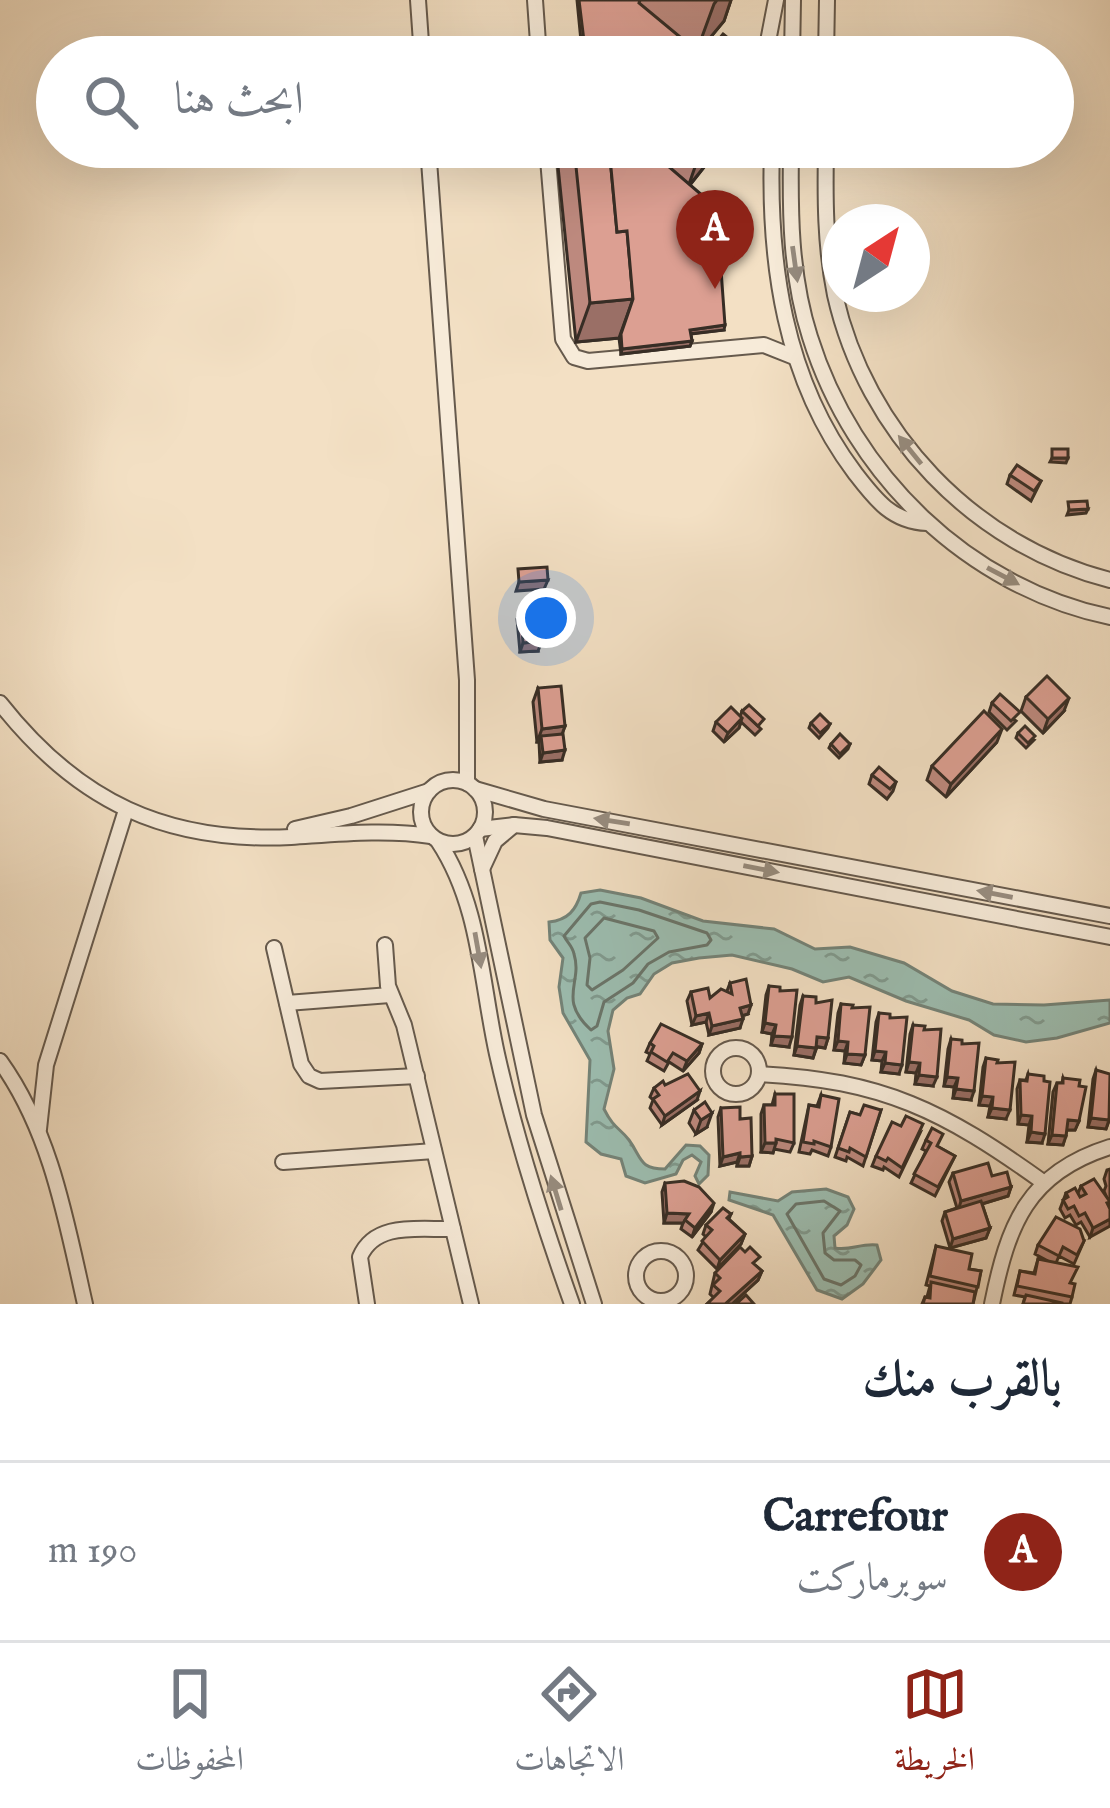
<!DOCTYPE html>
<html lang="ar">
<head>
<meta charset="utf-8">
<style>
  :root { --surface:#fff; --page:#f2f2f3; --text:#1f2937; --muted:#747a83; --line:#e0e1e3; --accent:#8f2418 }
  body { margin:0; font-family:"IM FELL English",Amiri,serif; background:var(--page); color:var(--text); direction:rtl }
  .compass { position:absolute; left:822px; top:204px; width:108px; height:108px; border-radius:50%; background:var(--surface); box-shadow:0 12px 48px #0002; rotate:36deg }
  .you { position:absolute; left:546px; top:618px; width:42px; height:42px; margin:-30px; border:9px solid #fff; border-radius:50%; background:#1a73e8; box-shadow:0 0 0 18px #1a73e833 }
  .badge { display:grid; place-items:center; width:78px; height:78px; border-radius:50%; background:var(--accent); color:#fff; font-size:39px; font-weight:700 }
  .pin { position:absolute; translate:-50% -99px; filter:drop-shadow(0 3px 6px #0008) }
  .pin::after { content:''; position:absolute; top:63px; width:42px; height:36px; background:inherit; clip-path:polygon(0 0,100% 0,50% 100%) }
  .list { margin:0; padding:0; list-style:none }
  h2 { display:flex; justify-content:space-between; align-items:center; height:156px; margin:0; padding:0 48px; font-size:51px }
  h2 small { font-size:39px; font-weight:400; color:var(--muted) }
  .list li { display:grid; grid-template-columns:78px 1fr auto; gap:36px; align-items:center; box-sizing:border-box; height:180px; padding:0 48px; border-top:3px solid var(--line) }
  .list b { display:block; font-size:45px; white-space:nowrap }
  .list p { margin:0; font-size:39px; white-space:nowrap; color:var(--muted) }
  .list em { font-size:39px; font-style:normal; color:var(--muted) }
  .icon { flex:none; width:66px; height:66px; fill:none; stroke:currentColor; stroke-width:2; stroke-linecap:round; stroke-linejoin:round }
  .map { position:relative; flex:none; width:1110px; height:1304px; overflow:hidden; direction:ltr }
  .search { position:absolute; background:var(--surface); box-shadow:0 12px 48px #0002; left:36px; right:36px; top:36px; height:132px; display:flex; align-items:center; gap:30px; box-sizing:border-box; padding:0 42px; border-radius:66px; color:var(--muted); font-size:45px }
  .sheet { height:336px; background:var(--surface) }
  nav { display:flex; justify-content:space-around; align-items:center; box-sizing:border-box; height:168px; border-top:3px solid var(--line); background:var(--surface); font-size:33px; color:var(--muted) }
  nav a { display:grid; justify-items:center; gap:6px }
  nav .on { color:var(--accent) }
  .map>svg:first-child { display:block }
  .water { fill:url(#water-ripples); stroke:#748378; stroke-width:3 }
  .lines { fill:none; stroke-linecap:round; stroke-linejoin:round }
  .shore { stroke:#6a756a; stroke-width:3 }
  .minor-casing { stroke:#665a4d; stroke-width:18 }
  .minor { stroke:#f7ebd9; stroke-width:14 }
  .wall { fill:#bd897e; stroke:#372d25; stroke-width:3 }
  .shaded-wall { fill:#9a6f66; stroke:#372d25; stroke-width:3 }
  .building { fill:#dc9f92; stroke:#372d25; stroke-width:3 }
  .oneway { fill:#978c7f }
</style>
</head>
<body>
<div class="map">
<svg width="1110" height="1304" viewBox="0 0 1110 1304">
  <defs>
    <pattern id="water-ripples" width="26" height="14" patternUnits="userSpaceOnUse" patternTransform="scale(3)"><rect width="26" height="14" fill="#9cbdb0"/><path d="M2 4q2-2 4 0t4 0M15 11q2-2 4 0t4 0" fill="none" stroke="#809a8f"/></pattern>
  </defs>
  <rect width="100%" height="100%" fill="#f3e0c4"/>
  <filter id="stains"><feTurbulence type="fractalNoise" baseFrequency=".00167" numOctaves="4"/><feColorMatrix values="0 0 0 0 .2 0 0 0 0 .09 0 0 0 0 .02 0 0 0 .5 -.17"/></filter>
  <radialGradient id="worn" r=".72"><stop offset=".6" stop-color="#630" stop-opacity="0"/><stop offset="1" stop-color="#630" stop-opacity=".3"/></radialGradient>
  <g class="water">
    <path d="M600,890L641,898L703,921L774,929L815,949L850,947L904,963L952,991L993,1004L1044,1005L1110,1000V1023L1057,1038L1026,1042L994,1035L969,1020L906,1001L849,977L823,982L792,969L732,955L699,958L672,963L654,974L640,994L627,998L613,1010L608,1031L614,1069L604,1109C614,1129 619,1127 629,1140C642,1158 639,1169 665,1169L686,1145L700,1146L709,1155L708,1175L699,1184L695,1176L701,1162L692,1155L683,1160L676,1174L645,1183L626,1176L621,1159L601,1154L586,1142L590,1060L563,1013L559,987L563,958L550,940L549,922C568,920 576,910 581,893Z"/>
    <path d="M826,1189L848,1197L854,1209L847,1225L834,1236L835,1248C850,1251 861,1243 877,1245L881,1260L863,1284L842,1299L817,1290L773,1215L729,1200L730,1192L778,1201L792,1192Z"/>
  </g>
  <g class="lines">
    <g class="shore">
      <path d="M600,902L639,910L707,933L711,940L707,945L669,952L648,964L633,983L604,1002L597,1026L591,1030C557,999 583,983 574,954C573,947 567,942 564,936L591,904Z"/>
      <path d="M604,918L654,931L658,938L623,970L592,990L587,985L590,958L585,938Z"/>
      <path d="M824,1201L840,1211L823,1233L825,1253L834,1260H855L861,1265L855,1276L841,1285L824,1279L787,1214L796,1204Z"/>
    </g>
    <defs>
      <g id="minor">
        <path d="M418,0L422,57"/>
        <path d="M535,0L539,57"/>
        <path d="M765,57L776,0"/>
        <path d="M792,57L793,0"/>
        <path d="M826,57L827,0"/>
        <path d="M428,147L467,680V783"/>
        <path d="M547,147L563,339L574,357L588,361L764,345L794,357"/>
        <path d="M772,147C768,262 784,379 855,473C875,499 892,522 927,523"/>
        <path d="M791,147C790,211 790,275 810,337C853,475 968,587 1110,617"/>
        <path d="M826,147C825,197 825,246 835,295C866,432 973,545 1110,580"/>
        <path d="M0,703C78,802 166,843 291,837C338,834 385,829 431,836"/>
        <circle cx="453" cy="812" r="32"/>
        <path d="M475,789L544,809L1110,916"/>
        <path d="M295,829L351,816L429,791"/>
        <path d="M480,829L514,825L547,828L1110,937"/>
        <path d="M475,836L534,1115L594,1304"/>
        <path d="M438,841C480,904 481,982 497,1054C516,1139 543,1223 572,1304"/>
        <path d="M482,869L495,841L514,825"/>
        <path d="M385,945L388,986L404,1025L471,1304"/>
        <path d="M274,948L301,1064L309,1076L320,1081L417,1076"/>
        <path d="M287,1003L390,995"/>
        <circle cx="736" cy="1071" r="23"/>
        <path d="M0,1061C51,1132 66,1220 85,1304"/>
        <path d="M759,1074C883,1080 944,1111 1043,1182"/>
        <path d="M39,1129L46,1065L126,810"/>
        <path d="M283,1162L434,1151"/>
        <circle cx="661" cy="1276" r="25"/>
        <path d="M367,1304L360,1257C375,1221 420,1230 453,1229"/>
        <path d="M992,1304C1008,1225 1027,1173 1110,1147"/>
      </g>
    </defs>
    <use href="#minor" class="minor-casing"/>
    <use href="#minor" class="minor"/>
  </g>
  <g class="wall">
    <path d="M577,0H731L724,21L697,53V57H559L564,43L581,41Z"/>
    <path d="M556,147H720L690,185L701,200L680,226L724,330L691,334L692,341L690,346L621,354L619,338L576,342Z"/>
    <path d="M1010,475L1041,481L1031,501L1007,484Z"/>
    <path d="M521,610L538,651L520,652L517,619Z"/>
    <path d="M538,688L565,726L562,734V760L540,762L539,742H537L533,702Z"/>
    <path d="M1026,697L1064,711L1043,733L1021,711Z"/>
    <path d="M992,703L1016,721L1007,730L989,712Z"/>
    <path d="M742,711L761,729L755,735L741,722L739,728L724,742L713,731L716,722L740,717Z"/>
    <path d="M811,723L830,724L828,728L819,738L809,728Z"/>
    <path d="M1018,733L1034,740L1026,748L1016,738Z"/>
    <path d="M997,742L946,797L927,780L932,766Z"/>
    <path d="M831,744H850L848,749L839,758L829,748Z"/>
    <path d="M872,775L896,782L893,791L887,799L869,784Z"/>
    <path d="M730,983L748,1014L742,1016L740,1028L709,1035L706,1022L692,1025L687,1001L691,992L710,998L727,991Z"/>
    <path d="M769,986L780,991L789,1047L771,1045L772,1034L762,1032L766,995Z"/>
    <path d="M803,996L828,1038L825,1048L817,1047L813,1058L794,1055L800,1005Z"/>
    <path d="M841,1004L852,1008L865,1055L861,1065L844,1063L845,1051L834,1050L838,1013Z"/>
    <path d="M879,1013L890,1018L899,1074L881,1072L882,1061L872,1060L876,1022Z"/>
    <path d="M913,1025L933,1086L915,1084L916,1073L906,1072L910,1034Z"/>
    <path d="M951,1039L971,1100L953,1098L954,1087L944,1086L948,1049Z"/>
    <path d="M650,1043L702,1044L699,1053L683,1071L669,1062L664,1071L647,1061L650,1054L646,1052Z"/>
    <path d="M986,1058L997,1063L1006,1119L988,1117L990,1106L979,1105L983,1067Z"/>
    <path d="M1096,1070L1110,1118L1106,1129L1088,1127L1093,1079Z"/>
    <path d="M1028,1074L1042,1143L1027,1142L1029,1125L1018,1124L1017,1089L1020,1080H1026Z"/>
    <path d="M1063,1078L1079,1121L1075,1130H1067L1063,1145L1048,1144L1053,1092L1057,1083H1062Z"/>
    <path d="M665,1085L697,1100L662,1125L650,1108L653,1100L650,1097L654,1088Z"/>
    <path d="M775,1094L794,1143L790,1152L774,1149L773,1153L761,1152V1114L764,1105H772Z"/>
    <path d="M821,1095L831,1147L828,1156L812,1150L810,1154L799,1152L809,1105L817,1106Z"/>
    <path d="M721,1108L740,1119L752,1156L749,1166H737V1162L720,1166L718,1117Z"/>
    <path d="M694,1110L707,1127L696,1134L689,1123Z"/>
    <path d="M881,1110L863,1166L847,1157L846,1161L835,1157L850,1112L860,1115Z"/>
    <path d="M920,1133L899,1177L884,1167L883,1170L872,1166L876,1156Z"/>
    <path d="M926,1140L955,1156L935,1196L911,1183L926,1151L922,1149Z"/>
    <path d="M1110,1169V1204L1090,1237L1081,1222L1076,1225L1070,1215L1065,1218L1060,1209L1066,1193H1078L1081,1186L1107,1198L1104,1191L1106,1186L1104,1179L1107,1170Z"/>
    <path d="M953,1173L992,1176L1011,1187L1008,1196L982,1204L990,1228L986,1238L950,1248L942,1221L945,1212L957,1208L949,1182Z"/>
    <path d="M665,1183L711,1212L692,1237L681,1229L683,1223H664L662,1192Z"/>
    <path d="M731,1214L729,1219L745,1234L741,1244L717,1269L698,1250L706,1237L703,1234L706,1225Z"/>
    <path d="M1084,1241L1074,1264L1059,1256L1056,1263L1071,1284L1072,1297L1070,1304H1023L1025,1297L1014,1295L1020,1271L1034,1273L1038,1259L1048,1261L1035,1254L1038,1245Z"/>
    <path d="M936,1246L969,1269L981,1271L973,1304H922L925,1297H927L930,1286L926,1285Z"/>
    <path d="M756,1266L762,1271L758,1280L732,1304H707L714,1298L710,1294L715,1273Z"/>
  </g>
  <g class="shaded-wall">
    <path d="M717,0H731L724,21L695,56L714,4Z"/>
    <path d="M702,147H720L688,187Z"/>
    <path d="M633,299L619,338L576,342L590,303Z"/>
    <path d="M725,325L724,330L688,334L690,330Z"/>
    <path d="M692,341L690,346L621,354L622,349Z"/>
    <path d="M1052,458H1068L1066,463L1050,462Z"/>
    <path d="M1088,509L1086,513L1067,515L1069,510Z"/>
    <path d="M548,580L544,589L516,591L519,582Z"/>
    <path d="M542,641L538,651L520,652L523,643Z"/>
    <path d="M1069,698L1064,711L1043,733L1048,719Z"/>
    <path d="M742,718L739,728L724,742L728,733Z"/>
    <path d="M565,726L560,740L541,736L539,742H537L542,729Z"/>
    <path d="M1002,729L997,742L946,797L951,784Z"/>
    <path d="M565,750L562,760L540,762L543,753Z"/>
    <path d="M751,1005L748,1014L737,1017L740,1008Z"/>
    <path d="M709,1013L706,1022L692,1025L696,1016Z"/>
    <path d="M743,1019L740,1028L709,1035L712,1026Z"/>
    <path d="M765,1023L776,1025L772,1034L762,1032Z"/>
    <path d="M774,1036L792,1037L789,1047L771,1045Z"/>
    <path d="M817,1037L828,1038L825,1048L814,1046Z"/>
    <path d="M838,1041L848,1042L845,1051L834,1050Z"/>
    <path d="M702,1044L699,1053L683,1071L687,1061Z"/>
    <path d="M797,1046L816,1048L813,1058L794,1055Z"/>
    <path d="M875,1051L886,1052L882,1061L872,1060Z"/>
    <path d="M847,1054L865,1055L861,1065L844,1063Z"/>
    <path d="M909,1062L920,1063L916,1073L906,1072Z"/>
    <path d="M885,1063L902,1065L899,1074L881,1072Z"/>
    <path d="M919,1075L937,1077L933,1086L915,1084Z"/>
    <path d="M947,1077L958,1078L954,1087L944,1086Z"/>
    <path d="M956,1089L974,1091L971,1100L953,1098Z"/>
    <path d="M700,1091L697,1100L662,1125L665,1116Z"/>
    <path d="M982,1096L993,1097L990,1106L979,1105Z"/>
    <path d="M992,1108L1010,1110L1006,1119L988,1117Z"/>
    <path d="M712,1113L707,1127L696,1134L701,1120Z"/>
    <path d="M1021,1115L1032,1116L1029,1125L1018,1124Z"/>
    <path d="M1091,1118L1109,1120L1106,1129L1088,1127Z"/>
    <path d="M1068,1120L1079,1121L1075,1130H1064Z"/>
    <path d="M1031,1132L1045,1134L1042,1143L1027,1142Z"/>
    <path d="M1052,1135L1066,1136L1063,1145L1048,1144Z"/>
    <path d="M765,1143H776L773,1153L761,1152Z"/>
    <path d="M740,1153L737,1162L720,1166L723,1157Z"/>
    <path d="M752,1156L749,1166H737L740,1157Z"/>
    <path d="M1011,1187L1008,1196L958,1211L961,1201Z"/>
    <path d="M714,1203L711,1212L692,1237L695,1228Z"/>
    <path d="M667,1213L689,1214L683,1223H664Z"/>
    <path d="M1110,1219V1226L1090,1237L1093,1228Z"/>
    <path d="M990,1228L986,1238L950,1248L953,1239Z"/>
    <path d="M745,1234L741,1244L717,1269L720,1260Z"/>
    <path d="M762,1271L758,1280L732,1304H725Z"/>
  </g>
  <g class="building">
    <path d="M579,0H640L639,3L697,51V57H611L609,39L584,41Z"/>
    <path d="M723,34L751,57H704Z"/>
    <path d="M609,39L611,57H565L564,43Z"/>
    <path d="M574,147H609L617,232L627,231L633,299L590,303Z"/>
    <path d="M609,147H656L654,154L703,196L679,225L720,256L725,325L690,330L692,341L622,349L621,334L633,299L627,231L617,232Z"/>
    <rect x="1052" y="449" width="16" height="9"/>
    <path d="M1017,465L1041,481L1034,491L1010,475Z"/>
    <path d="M1087,501L1088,509L1069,510L1068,502Z"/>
    <path d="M547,567L548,580L519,582L518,569Z"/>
    <path d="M539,609L542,641L523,643L521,610Z"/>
    <path d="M1047,676L1069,698L1048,719L1026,697Z"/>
    <path d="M561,686L565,726L542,729L538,688Z"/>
    <path d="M1000,694L1020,712L1011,721L992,703Z"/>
    <path d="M749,705L764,719L758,726L742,711Z"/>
    <path d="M731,707L742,718L728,733L716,722Z"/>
    <path d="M984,711L1002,729L951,784L932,766Z"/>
    <path d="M820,714L830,724L820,733L811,723Z"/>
    <path d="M1025,726L1035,736L1028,743L1018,733Z"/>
    <path d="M563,734L565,750L543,753L541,736Z"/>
    <path d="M840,734L850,744L840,754L831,744Z"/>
    <path d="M879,767L896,782L890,789L872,775Z"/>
    <path d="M746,979L751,1005L740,1008L743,1019L712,1026L709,1013L696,1016L691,992L708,988L710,998L721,989L732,994L730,983Z"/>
    <path d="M769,986L780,987V991L797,990L792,1037L774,1036L776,1025L765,1023Z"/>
    <path d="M803,996L816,997V1003L832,1000L828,1038L817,1037L816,1048L797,1046Z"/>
    <path d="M841,1004L853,1005L852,1008L870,1007L865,1055L847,1054L848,1042L838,1041Z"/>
    <path d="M879,1013L890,1014V1018L907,1017L902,1065L885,1063L886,1052L875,1051Z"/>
    <path d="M661,1024L702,1044L687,1061L673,1053L667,1062L651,1052L654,1046L650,1043Z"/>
    <path d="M913,1025L925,1026L924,1030L941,1029L937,1077L919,1075L920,1063L909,1062Z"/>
    <path d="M951,1039L962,1040V1044L979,1043L974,1091L956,1089L958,1078L947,1077Z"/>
    <path d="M986,1058L998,1060L997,1063L1015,1062L1010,1110L992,1108L993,1097L982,1096Z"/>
    <path d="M1096,1070L1110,1074L1109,1120L1091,1118Z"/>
    <path d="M688,1074L700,1091L665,1116L653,1099L659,1095L654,1088L663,1081L665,1085Z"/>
    <path d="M1028,1074L1044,1076V1081L1050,1082L1045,1134L1031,1132L1032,1116L1021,1115L1020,1080L1027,1081Z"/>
    <path d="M1063,1078L1080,1080L1079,1086L1086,1087L1079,1121L1068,1120L1066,1136L1052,1135L1057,1083H1063Z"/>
    <path d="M775,1094H794V1143L776,1139V1143H765L764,1105H775Z"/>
    <path d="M821,1095L839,1099L831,1147L814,1141V1144L803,1142L809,1105L819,1107Z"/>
    <path d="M705,1102L712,1113L701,1120L694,1110Z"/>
    <path d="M864,1105L881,1110L866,1157L850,1148L849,1152L838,1148L850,1112L860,1115Z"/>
    <path d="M740,1107V1119L751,1118L752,1156L740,1157V1153L723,1157L721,1108Z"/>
    <path d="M906,1116L923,1124L902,1168L888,1158L886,1161L876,1156L892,1122L901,1126Z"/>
    <path d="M932,1128L943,1134L937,1146L955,1156L938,1187L914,1174L931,1143L926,1140Z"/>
    <path d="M988,1163L992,1176L1007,1172L1011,1187L961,1201L953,1173Z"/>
    <path d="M1094,1179L1110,1202L1107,1203L1110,1209V1219L1093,1228L1085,1213L1079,1216L1074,1206L1068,1209L1063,1200L1068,1197L1066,1193L1075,1188L1080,1197L1086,1194L1081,1186Z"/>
    <path d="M684,1181L699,1187L714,1203L695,1228L685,1220L689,1214L667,1213L665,1183Z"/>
    <path d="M981,1201L990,1228L953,1239L945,1212Z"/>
    <path d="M723,1208L731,1214L727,1218L745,1234L720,1260L702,1241L712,1230L706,1225Z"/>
    <path d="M1056,1217L1080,1229L1084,1241L1077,1255L1063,1247L1059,1256L1038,1245Z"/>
    <path d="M936,1246L972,1254L969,1269L981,1271L978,1287L930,1276Z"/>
    <path d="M740,1247L745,1252L750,1247L760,1257L753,1263L762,1271L725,1304H707L720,1291L713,1285L720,1278L715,1273Z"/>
    <path d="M1038,1259L1078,1267L1070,1283L1075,1284L1072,1297L1017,1286L1020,1271L1035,1274Z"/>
    <path d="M931,1282L975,1292L973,1304H923L925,1297L930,1298Z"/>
    <path d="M746,1295L754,1304H736Z"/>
    <path d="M1026,1295L1062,1303V1304H1023Z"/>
  </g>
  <defs><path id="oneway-solid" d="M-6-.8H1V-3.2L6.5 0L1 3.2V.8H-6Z" transform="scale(3)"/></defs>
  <g class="oneway">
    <use href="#oneway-solid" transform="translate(795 264) rotate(82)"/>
    <use href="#oneway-solid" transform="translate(910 450) rotate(-129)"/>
    <use href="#oneway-solid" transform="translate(1003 576) rotate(28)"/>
    <use href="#oneway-solid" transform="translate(612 821) rotate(-171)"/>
    <use href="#oneway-solid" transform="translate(761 869) rotate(11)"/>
    <use href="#oneway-solid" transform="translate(995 894) rotate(-169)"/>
    <use href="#oneway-solid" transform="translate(478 950) rotate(80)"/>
    <use href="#oneway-solid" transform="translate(556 1193) rotate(-107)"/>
  </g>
  <rect width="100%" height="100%" filter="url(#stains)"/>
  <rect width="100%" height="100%" fill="url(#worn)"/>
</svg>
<svg class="compass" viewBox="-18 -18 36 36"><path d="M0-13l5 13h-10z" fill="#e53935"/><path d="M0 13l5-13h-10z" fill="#747a83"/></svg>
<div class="you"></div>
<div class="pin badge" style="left:715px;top:289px">A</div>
<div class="search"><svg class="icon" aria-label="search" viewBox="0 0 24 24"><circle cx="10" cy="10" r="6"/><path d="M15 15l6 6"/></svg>ابحث هنا</div>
</div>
<section class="sheet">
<h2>بالقرب منك<small></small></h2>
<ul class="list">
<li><span class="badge">A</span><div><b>Carrefour</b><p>سوبرماركت</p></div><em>190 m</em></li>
</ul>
</section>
<nav>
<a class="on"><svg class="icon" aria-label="map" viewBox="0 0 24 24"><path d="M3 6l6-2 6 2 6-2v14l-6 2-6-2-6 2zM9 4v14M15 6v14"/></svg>الخريطة</a>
<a><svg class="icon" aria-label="directions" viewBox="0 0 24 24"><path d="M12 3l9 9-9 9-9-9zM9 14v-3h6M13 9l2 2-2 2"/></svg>الاتجاهات</a>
<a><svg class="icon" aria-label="saved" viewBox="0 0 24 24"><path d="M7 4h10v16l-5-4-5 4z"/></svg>المحفوظات</a>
</nav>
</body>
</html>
